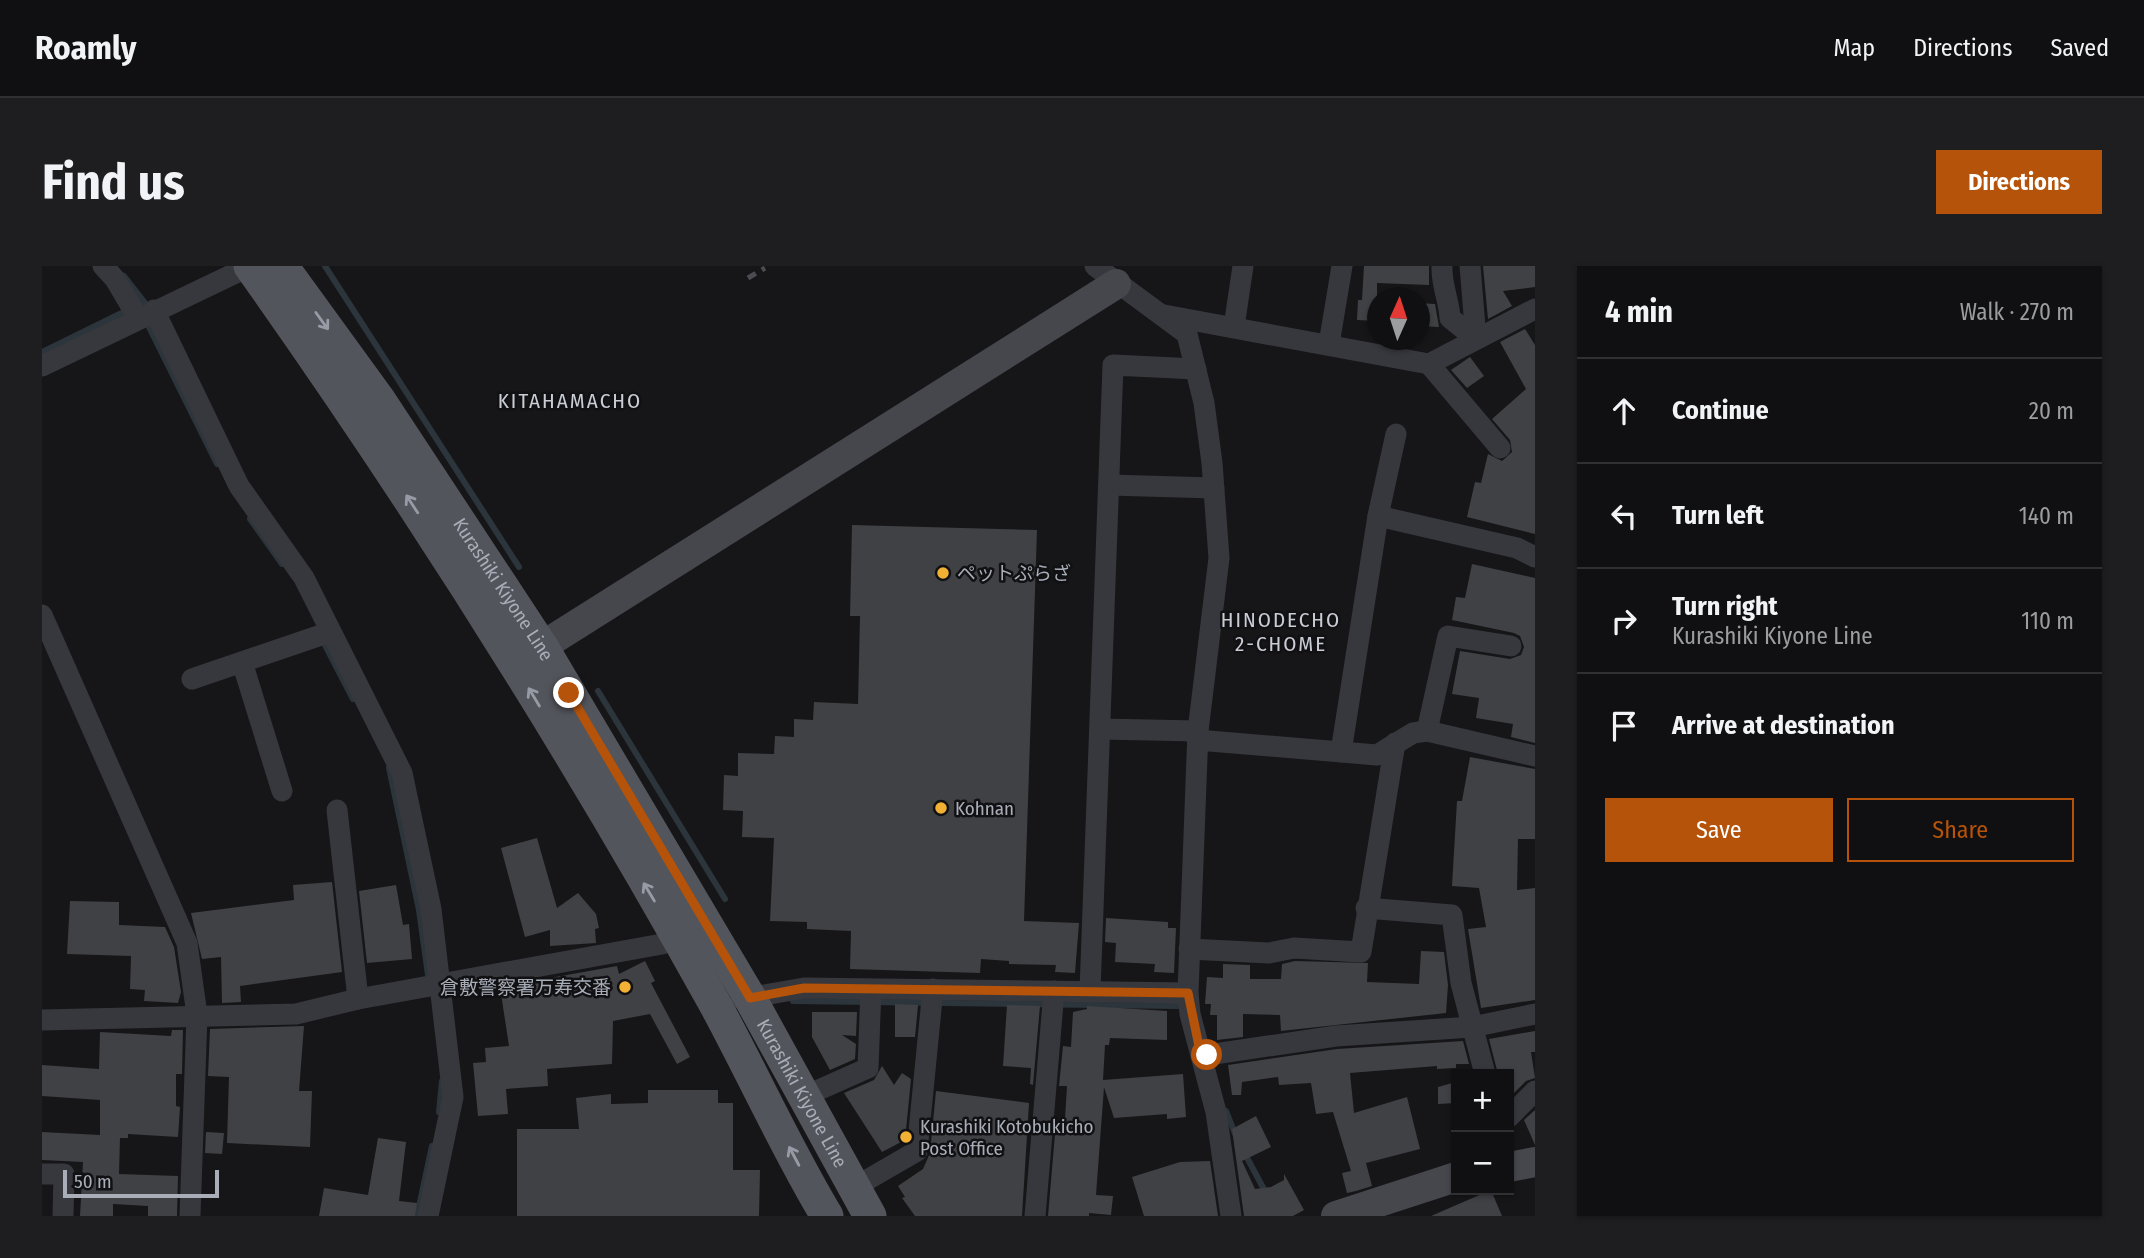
<!DOCTYPE html>
<html lang="en">
<head>
<meta charset="utf-8">
<style>
  :root { --surface:#101012; --page:#1e1e20; --text:#f1f3f6; --muted:#9c9d9f; --line:#303032; --accent:#b45309 }
  body { margin:0; font-family:"Fira Sans Condensed","Noto Sans JP",sans-serif; background:var(--page); color:var(--text) }
  .controls { position:absolute; right:21px; bottom:21px; display:grid; overflow:hidden; border-radius:0px; box-shadow:0 2px 5px #0004 }
  .controls button { width:63px; height:63px; display:grid; place-items:center; padding:0; border:0; border-bottom:2px solid var(--line); background:var(--surface); color:var(--text); font:35px sans-serif }
  .compass { position:absolute; left:1325px; top:21px; width:63px; height:63px; border-radius:50%; background:var(--surface); box-shadow:0 2px 5px #0004; rotate:3deg }
  .scale { position:absolute; left:21px; bottom:18px; width:156px; box-sizing:border-box; padding-left:7px; border:4px solid #a8adb8; border-top:0; font-size:19px; line-height:24px; white-space:nowrap; color:#a8adb8; -webkit-text-stroke:5px #111113; paint-order:stroke }
  .stop { position:absolute; width:21px; height:21px; margin:-16px; border:5px solid #b45309; border-radius:50%; background:#fff }
  .stop.end { background:#b45309; border-color:#fff; box-shadow:0 2px 7px #0008 }
  .list { margin:0; padding:0; list-style:none }
  h2 { display:flex; justify-content:space-between; align-items:center; height:91px; margin:0; padding:0 28px; font-size:30px }
  h2 small { font-size:23px; font-weight:400; color:var(--muted) }
  .list li { display:grid; grid-template-columns:46px 1fr auto; gap:21px; align-items:center; box-sizing:border-box; height:105px; padding:0 28px; border-top:2px solid var(--line) }
  .list b { display:block; font-size:26px; white-space:nowrap }
  .list p { margin:0; font-size:23px; white-space:nowrap; color:var(--muted) }
  .list em { font-size:23px; font-style:normal; color:var(--muted) }
  .actions { display:flex; gap:14px; padding:21px 28px }
  .actions a { flex:1; padding:16px 0; border:2px solid var(--accent); border-radius:0px; text-align:center; font-size:24px; color:var(--accent) }
  .actions .main { background:var(--accent); color:#fff }
  .icon { flex:none; width:38px; height:38px; fill:none; stroke:currentColor; stroke-width:2; stroke-linecap:round; stroke-linejoin:round }
  .map { position:relative; flex:none; width:1493px; height:950px; overflow:hidden; border-radius:0px }
  header { display:flex; align-items:center; gap:42px; box-sizing:border-box; height:98px; padding:0 35px; background:var(--surface); border-bottom:2px solid var(--line) }
  header strong { font-size:33px }
  nav { display:flex; gap:38px; margin-inline-start:auto; font-size:24px }
  .intro { display:flex; align-items:center; justify-content:space-between; box-sizing:border-box; height:168px; padding:0 42px }
  h1 { margin:0; font-size:49px }
  .button { padding:18px 32px; border-radius:0px; background:var(--accent); color:#fff; font-size:24px; font-weight:700 }
  main { display:flex; gap:42px; padding:0 42px }
  aside { flex:1; background:var(--surface); border-radius:0px; box-shadow:0 2px 5px #0004 }
  .map>svg:first-child { display:block }
  .lines { fill:none; stroke-linecap:round; stroke-linejoin:round }
  .stream { stroke:#2c353c; stroke-width:6 }
  .building { fill:#404145 }
  .street { stroke:#37383d; stroke-width:21 }
  .secondary { stroke:#45474d; stroke-width:30 }
  .primary { stroke:#53555c; stroke-width:33 }
  .rail { stroke:#4a4c52; stroke-width:5; stroke-dasharray:9 7; stroke-linecap:butt }
  .oneway { stroke:#979ba6 }
  .route { stroke:#b45309; stroke-width:9 }
  .poi-dot { fill:#f2b134; stroke:#111113; stroke-width:2.5 }
  .labels { text-anchor:middle; stroke-width:5; stroke-linejoin:round; paint-order:stroke }
  .poi-label { font-size:19px; fill:#a8adb8; stroke:#111113; text-anchor:start }
  .street-label { font-size:19px; fill:#a8adb8; stroke:#111113 }
  .neighbourhood-label { font-size:21px; letter-spacing:2px; fill:#c9ccd4; stroke:#111113 }
</style>
</head>
<body>
<header>
<strong>Roamly</strong>
<nav><a>Map</a><a>Directions</a><a>Saved</a></nav>
</header>
<div class="intro"><h1>Find us</h1><a class="button">Directions</a></div>
<main>
<div class="map">
<svg width="1493" height="950" viewBox="0 0 1493 950">
  <rect width="100%" height="100%" fill="#161618"/>
  <g class="lines">
    <g class="stream">
      <path d="M283,0L477,301"/>
      <path d="M82,10L103,37"/>
      <path d="M106,59L175,198"/>
      <path d="M0,86L102,36"/>
      <path d="M208,253L240,298"/>
      <path d="M283,379L311,433"/>
      <path d="M556,425L683,633"/>
      <path d="M347,502L377,644L386,709"/>
      <path d="M751,735L1136,740"/>
      <path d="M1184,845L1194,870"/>
      <path d="M397,846L400,815"/>
      <path d="M1202,886L1225,929"/>
      <path d="M375,950L390,880"/>
    </g>
  </g>
  <g class="building">
    <path d="M1322,0H1387V19L1335,17V55L1315,54L1316,34H1320Z"/>
    <path d="M1441,0H1493V21L1461,25L1470,40L1446,53Z"/>
    <path d="M1377,37L1393,38L1397,61L1377,60Z"/>
    <path d="M1483,63L1493,79V268L1425,251L1433,216L1439,217L1446,188L1460,195L1470,186L1468,174L1450,153L1484,123L1458,76Z"/>
    <path d="M1428,91L1442,110L1425,122L1409,104Z"/>
    <path d="M810,259L995,264L982,655L1037,657L1033,707L1013,706L1014,699L967,698V695L939,693L938,707L808,703L809,665L765,663V656L728,655L732,572L700,571L701,545L681,544L682,509L696,510V487L732,488L733,470L752,471V453L771,454L772,436L816,438L818,350H808Z"/>
    <path d="M1430,298L1493,312V477L1469,471L1471,458L1434,452L1437,432L1410,428L1418,385L1468,393L1479,389L1482,381L1478,370L1472,367L1410,354L1414,331L1423,332Z"/>
    <path d="M1428,491L1493,503V573H1476L1475,624L1493,622V734L1439,742L1426,663L1444,661L1437,622L1410,620L1415,535H1420Z"/>
    <path d="M495,572L515,642L536,627L554,648L557,662L553,663L554,677L508,680V664L483,671L459,582Z"/>
    <path d="M290,616L300,706L198,720L199,736L180,737L179,691L160,693L149,647L252,634L251,619Z"/>
    <path d="M354,619L361,659L367,658L370,693L325,697L317,625Z"/>
    <path d="M28,635L77,636V659L123,661L132,681L139,726L136,737L102,735L103,724L88,723L89,690L25,688Z"/>
    <path d="M1064,652L1126,656V662H1134L1132,707L1112,706L1113,698L1073,696L1074,677L1063,676Z"/>
    <path d="M1379,685L1402,686L1406,719L1404,747L1239,765L1238,749L1201,748V771L1175,774V749H1168L1169,738H1163L1165,711L1181,712V698L1208,699V713H1239L1240,698L1253,695L1326,697L1325,716L1377,718Z"/>
    <path d="M603,695L613,715L609,717L648,791L635,798L608,748L571,755L570,798L505,803L506,820L464,823L466,848L436,850L431,797L444,796L443,782L467,780L458,721L575,700L577,708Z"/>
    <path d="M853,738L876,739L873,771H853Z"/>
    <path d="M965,739L998,740L991,819L988,818L989,802L961,800Z"/>
    <path d="M1045,740L1125,745V774L1068,772L1067,779H1063L1061,814L1141,808L1144,851L1125,853V848L1072,852L1062,821L1054,929L1071,930L1069,949L1047,947V950H1006L1013,868L1022,869L1025,820H1017L1021,780L1029,781L1031,746L1045,743Z"/>
    <path d="M770,746H815L814,770L800,769L814,778L813,793L788,804L770,771Z"/>
    <path d="M262,760L257,825H270L268,881L185,877L187,811L166,810L168,763Z"/>
    <path d="M130,764H141L140,808H134V840L138,841L136,871L86,868V872H78L77,908L136,910L135,950H106V940L71,938V950H38L41,896L0,894V866L58,869V834L0,830V799L57,803L58,766L129,770Z"/>
    <path d="M1493,765V786H1489L1493,812L1484,815L1471,828L1467,808H1456L1447,773Z"/>
    <path d="M1421,775L1427,798H1414V802L1395,803V800L1308,807L1312,847L1365,831L1378,883L1324,897L1330,920L1314,925L1305,927L1300,907L1309,905L1291,846L1274,848L1269,817L1237,819L1236,811L1200,816L1199,829H1190L1186,799L1295,783Z"/>
    <path d="M840,800L852,819L860,807L869,813L863,874L840,886L802,827L832,814Z"/>
    <path d="M1414,816V837L1396,838V821Z"/>
    <path d="M606,824H676V837H691V904H718L717,950H475V863H537L534,832L569,828V838L606,837Z"/>
    <path d="M894,825L987,837L980,950H873L860,932L863,931L856,920L881,903L888,887Z"/>
    <path d="M1493,844V879L1482,854Z"/>
    <path d="M1214,850L1229,881L1200,895L1213,923L1229,921L1242,914V908L1262,944L1251,950H1202L1190,863Z"/>
    <path d="M164,866L182,867L180,888L163,887Z"/>
    <path d="M336,872L364,876L357,935L375,937L373,950H277L282,922L326,929Z"/>
    <path d="M1168,895L1176,950H1102L1090,911L1138,896Z"/>
    <path d="M1449,924L1460,950H1389Z"/>
  </g>
  <g class="lines">
    <g class="street">
      <path d="M61,0L73,13L96,52"/>
      <path d="M1053,0L1145,68L1162,137L1170,197L1177,292L1156,465L1146,727L1148,748L1174,846L1189,950"/>
      <path d="M1400,0C1399,19 1407,33 1408,52L1434,73"/>
      <path d="M1428,0L1434,73"/>
      <path d="M112,44L197,220L262,312L360,507L389,643L411,831L386,950"/>
      <path d="M1122,49L1387,98L1493,43"/>
      <path d="M1192,61L1201,0"/>
      <path d="M1287,78L1300,0"/>
      <path d="M1387,98L1458,182"/>
      <path d="M0,100L208,0"/>
      <path d="M1067,219L1172,222"/>
      <path d="M1336,250L1475,282L1493,291"/>
      <path d="M0,349L145,677L155,749L148,950"/>
      <path d="M200,396L240,525"/>
      <path d="M150,413L288,366"/>
      <path d="M1058,463L1156,465"/>
      <path d="M1385,465L1406,370L1469,380"/>
      <path d="M1155,474L1335,489L1371,467L1385,465L1493,490"/>
      <path d="M1299,486L1336,250L1354,168"/>
      <path d="M295,544L316,733"/>
      <path d="M1324,642L1410,649L1419,717L1443,808"/>
      <path d="M1147,683L1227,687L1252,682L1319,686L1353,477"/>
      <path d="M1048,725L1071,99L1154,103"/>
      <path d="M699,733L762,722L1146,727"/>
      <path d="M0,754L254,748L316,733L620,678L631,667"/>
      <path d="M1159,790L1294,770L1430,761L1493,748"/>
      <path d="M763,830L826,802L829,723"/>
      <path d="M1467,851L1493,825"/>
      <path d="M0,908H22L21,950"/>
      <path d="M813,921L875,885L891,723"/>
      <path d="M993,950L1012,725"/>
    </g>
    <g class="secondary">
      <path d="M480,393L1074,18"/>
      <path d="M1467,901L1493,896"/>
      <path d="M1294,950L1414,911"/>
    </g>
    <g class="primary">
      <path d="M208,0C376,237 532,484 673,738C711,808 744,882 785,950"/>
      <path id="s1" d="M240,0L338,135L500,381L708,732L828,950"/>
    </g>
    <path class="rail" d="M706,12L723,2"/>
  </g>
  <defs><path id="oneway-shaft" d="M-6 0H5M1.5-3L5.5 0L1.5 3" fill="none" stroke-width="1.6" stroke-linecap="round" stroke-linejoin="round" transform="scale(1.75)"/></defs>
  <g class="oneway">
    <use href="#oneway-shaft" transform="translate(280 55) rotate(54)"/>
    <use href="#oneway-shaft" transform="translate(370 238) rotate(-123)"/>
    <use href="#oneway-shaft" transform="translate(492 431) rotate(-121)"/>
    <use href="#oneway-shaft" transform="translate(607 626) rotate(-121)"/>
    <use href="#oneway-shaft" transform="translate(752 890) rotate(-118)"/>
  </g>
  <g class="lines">
    <path class="route" d="M527,427L708,732L762,722L1146,727L1159,790L1165,789"/>
  </g>
  <g class="poi-dot">
    <circle cx="901" cy="307" r="7"/>
    <circle cx="899" cy="542" r="7"/>
    <circle cx="583" cy="721" r="7"/>
    <circle cx="864" cy="871" r="7"/>
  </g>
  <g class="labels">
    <g class="poi-label">
      <text x="915" y="314">ペットぷらざ</text>
      <text x="913" y="549">Kohnan</text>
      <text x="569" y="728" text-anchor="end">倉敷警察署万寿交番</text>
      <text x="878" y="867">Kurashiki Kotobukicho<tspan x="878" dy="22">Post Office</tspan></text>
    </g>
    <g class="street-label">
      <text dy="7" stroke="none"><textPath href="#s1" startOffset="392">Kurashiki Kiyone Line</textPath></text>
      <text dy="7" stroke="none"><textPath href="#s1" startOffset="978">Kurashiki Kiyone Line</textPath></text>
    </g>
    <g class="neighbourhood-label">
      <text x="528" y="142">KITAHAMACHO</text>
      <text x="1239" y="361">HINODECHO<tspan x="1239" dy="24">2-CHOME</tspan></text>
    </g>
  </g>
</svg>
<div class="controls">
<button>+</button>
<button>−</button>
</div>
<svg class="compass" viewBox="-18 -18 36 36"><path d="M0-13l5 13h-10z" fill="#e53935"/><path d="M0 13l5-13h-10z" fill="#9c9d9f"/></svg>
<div class="scale">50 m</div>
<div class="stop" style="left:1165px;top:789px"></div>
<div class="stop end" style="left:527px;top:427px"></div>
</div>
<aside>
<h2>4 min<small>Walk · 270 m</small></h2>
<ul class="list">
<li><svg class="icon" aria-label="ahead" viewBox="0 0 24 24"><path d="M12 20V5M6 11l6-6 6 6"/></svg><div><b>Continue</b></div><em>20 m</em></li>
<li><svg class="icon" aria-label="left" viewBox="0 0 24 24"><path d="M17 20v-9H6M10 6l-5 5 5 5"/></svg><div><b>Turn left</b></div><em>140 m</em></li>
<li><svg class="icon" aria-label="right" viewBox="0 0 24 24"><path d="M7 20v-9h11M14 6l5 5-5 5"/></svg><div><b>Turn right</b><p>Kurashiki Kiyone Line</p></div><em>110 m</em></li>
<li><svg class="icon" aria-label="arrive" viewBox="0 0 24 24"><path d="M6 21V4h12l-3 4 3 4H6"/></svg><div><b>Arrive at destination</b></div></li>
</ul>
<div class="actions"><a class="main">Save</a><a>Share</a></div>
</aside>
</main>
</body>
</html>
